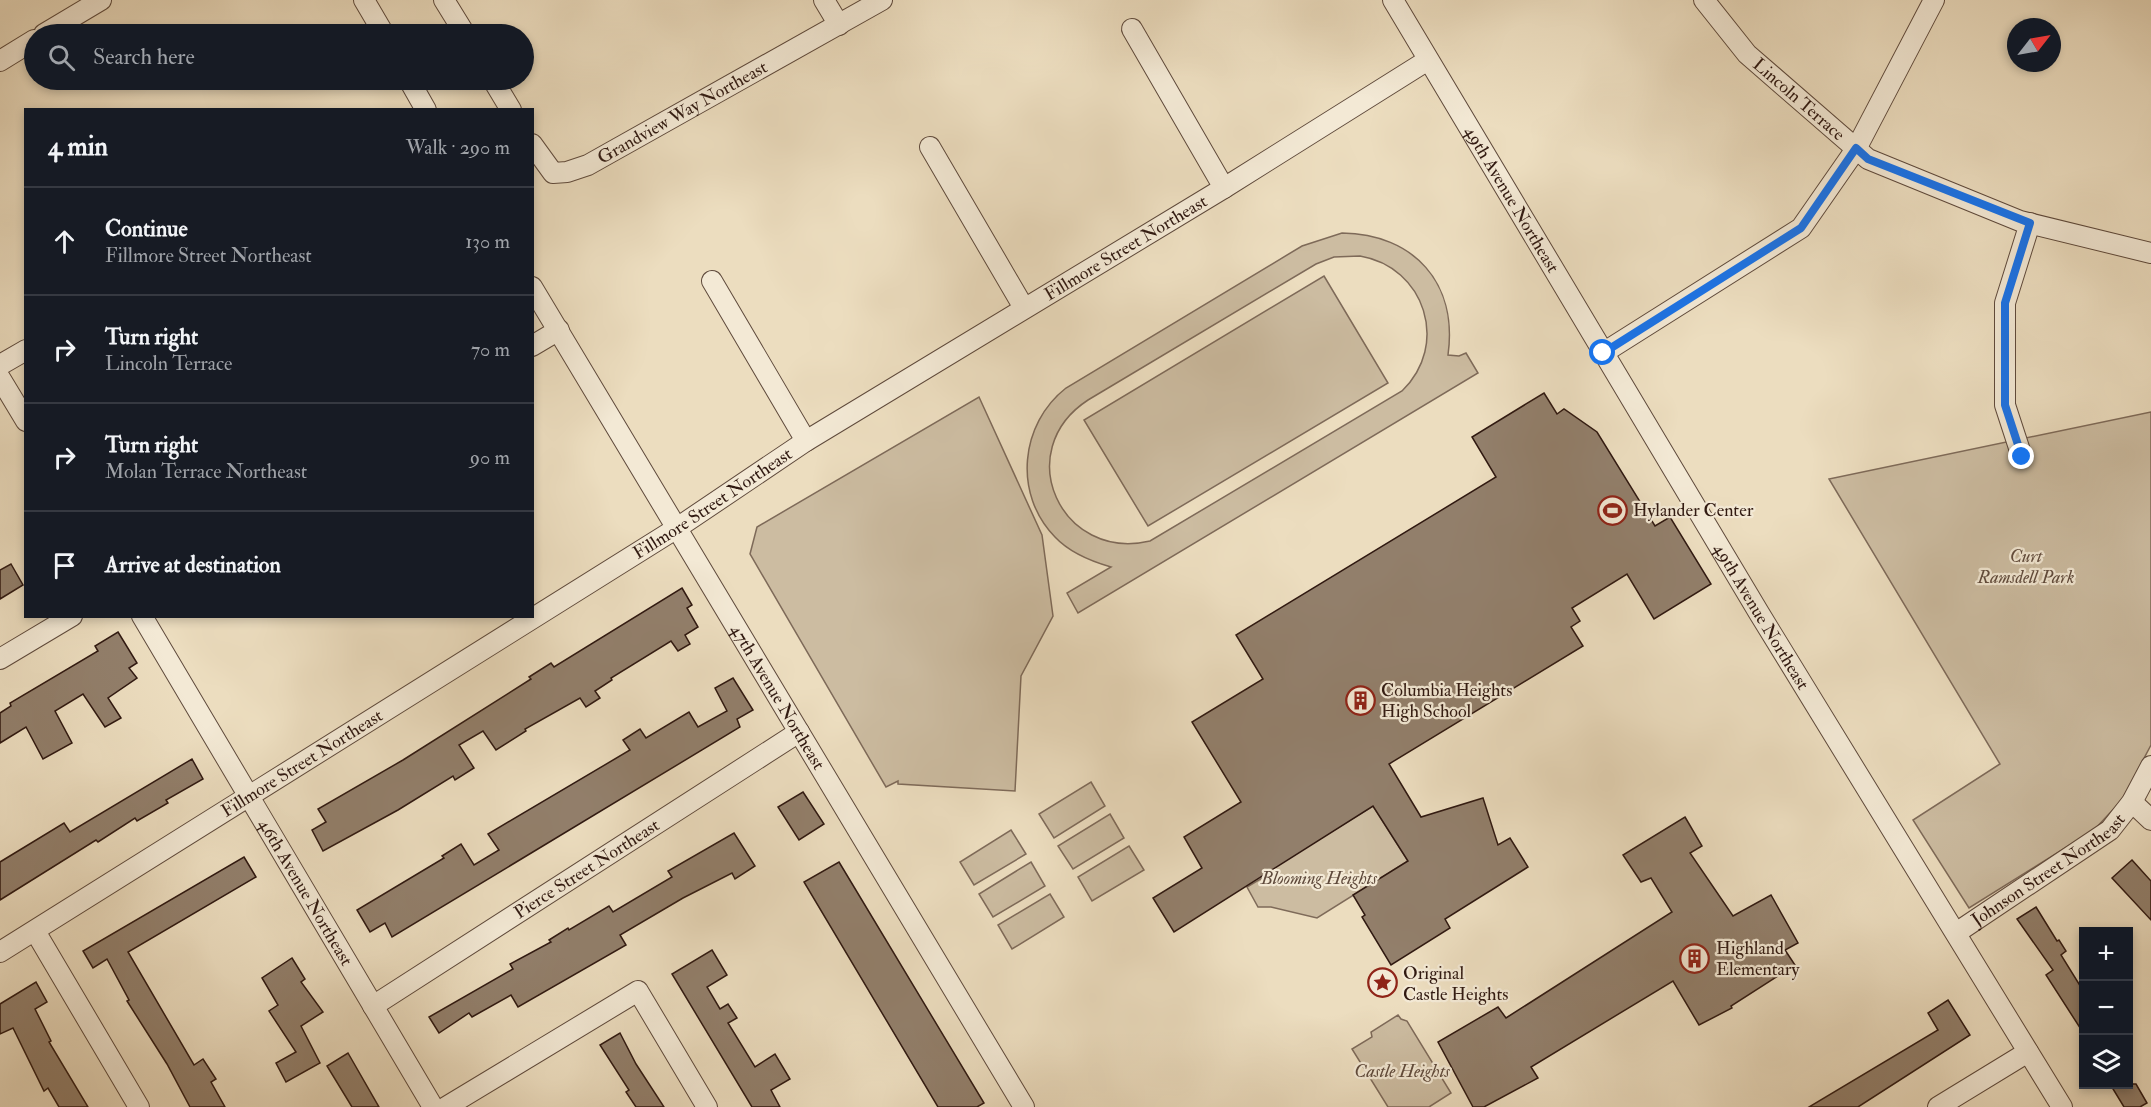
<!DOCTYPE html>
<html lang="en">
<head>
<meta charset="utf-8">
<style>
  :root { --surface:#171b24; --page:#20242c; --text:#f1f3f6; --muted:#9ea1a6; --line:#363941 }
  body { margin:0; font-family:"IM FELL Double Pica",serif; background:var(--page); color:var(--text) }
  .controls { position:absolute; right:18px; bottom:18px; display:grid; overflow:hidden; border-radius:0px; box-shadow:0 3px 9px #0003 }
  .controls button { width:54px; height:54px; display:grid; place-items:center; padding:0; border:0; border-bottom:2px solid var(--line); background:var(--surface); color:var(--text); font:30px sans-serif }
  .compass { position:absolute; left:2007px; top:18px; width:54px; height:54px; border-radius:50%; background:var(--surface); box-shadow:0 3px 9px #0003; rotate:59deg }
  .stop { position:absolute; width:18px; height:18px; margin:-14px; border:4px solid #1a73e8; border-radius:50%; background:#fff }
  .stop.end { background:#1a73e8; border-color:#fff; box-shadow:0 2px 6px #0008 }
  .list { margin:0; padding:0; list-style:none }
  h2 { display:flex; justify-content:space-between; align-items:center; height:78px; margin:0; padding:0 24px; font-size:26px }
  h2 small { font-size:20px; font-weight:400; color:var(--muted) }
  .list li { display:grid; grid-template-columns:39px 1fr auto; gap:18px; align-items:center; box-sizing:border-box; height:108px; padding:0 24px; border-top:2px solid var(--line) }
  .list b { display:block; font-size:22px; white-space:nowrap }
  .list p { margin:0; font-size:20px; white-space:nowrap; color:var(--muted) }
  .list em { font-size:20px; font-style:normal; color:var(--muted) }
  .icon { flex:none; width:33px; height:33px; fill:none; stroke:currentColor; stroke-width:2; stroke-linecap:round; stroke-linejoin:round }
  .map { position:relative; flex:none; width:2151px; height:1107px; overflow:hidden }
  .search { position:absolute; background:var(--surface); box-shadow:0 3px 9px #0003; left:24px; top:24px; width:510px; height:66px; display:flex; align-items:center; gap:15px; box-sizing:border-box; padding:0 21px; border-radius:33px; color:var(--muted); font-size:22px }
  .panel { position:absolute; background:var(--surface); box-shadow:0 3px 9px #0003; left:24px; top:108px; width:510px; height:510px; border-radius:0px }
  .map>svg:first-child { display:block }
  .green { fill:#ccbca1; stroke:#7e6a59; stroke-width:1.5; fill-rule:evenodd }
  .building { fill:#927f6b; stroke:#301911; stroke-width:1.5 }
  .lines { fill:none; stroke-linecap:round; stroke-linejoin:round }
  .minor-casing { stroke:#5f4a3c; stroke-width:22 }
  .minor { stroke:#f3e9d5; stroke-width:20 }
  .route { stroke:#1a73e8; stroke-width:8 }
  .labels { text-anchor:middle; stroke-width:4.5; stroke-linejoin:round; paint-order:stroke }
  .street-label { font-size:18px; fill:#301911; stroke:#f3e9d5 }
  .poi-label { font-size:18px; fill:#301911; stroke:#f3e9d5; text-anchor:start }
  .park-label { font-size:18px; font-style:italic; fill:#5f4a3c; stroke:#f3e9d5 }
</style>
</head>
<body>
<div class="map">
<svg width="2151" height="1107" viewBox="0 0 2151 1107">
  <rect width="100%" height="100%" fill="#ecddbf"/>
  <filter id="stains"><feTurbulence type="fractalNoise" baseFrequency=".00333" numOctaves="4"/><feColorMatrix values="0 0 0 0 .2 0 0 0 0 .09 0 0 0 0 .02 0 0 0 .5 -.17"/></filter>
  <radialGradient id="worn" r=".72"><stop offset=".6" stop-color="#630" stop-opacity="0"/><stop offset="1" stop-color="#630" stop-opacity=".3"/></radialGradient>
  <g class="green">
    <path d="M1342,233C1414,234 1458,283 1448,355L1459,356L1466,353L1478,373L1078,613L1067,593L1111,567C1090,561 1070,553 1055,537C1013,494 1020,424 1066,388L1302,246ZM1360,256C1425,267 1450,345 1402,391L1150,541C1061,562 1010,451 1088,400L1316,264L1334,257Z"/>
    <path d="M1324,276L1388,383L1148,526L1084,420Z"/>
    <path d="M979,397L1042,535L1053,616L1021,676L1015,791L898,784V781L886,787L750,554L757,527Z"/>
    <path d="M2151,412V745L2122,800L2094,830L1969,908L1913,820L2000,764L1829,479Z"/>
    <path d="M1091,782L1105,806L1054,838L1039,814Z"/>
    <path d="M1373,806L1408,861L1317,918L1271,907H1258L1247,887L1264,877L1263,874Z"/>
    <path d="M1110,814L1124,838L1073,869L1058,846Z"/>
    <path d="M1011,830L1026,854L974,885L960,862Z"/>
    <path d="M1129,846L1144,870L1092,901L1078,877Z"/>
    <path d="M1031,862L1045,886L993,917L979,894Z"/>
    <path d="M1050,894L1064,917L1012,949L998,925Z"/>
    <path d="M1398,1015L1401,1019L1407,1021L1451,1093L1429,1107H1388L1352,1049L1372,1037L1371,1032Z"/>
  </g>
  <g class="building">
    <path d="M1544,393L1557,414L1564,409L1597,432L1655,526L1670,517L1711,584L1654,619L1627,574L1572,608L1580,621L1571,627L1583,646L1389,764L1421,817L1483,798L1498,845L1510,838L1528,867L1445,919L1450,928L1391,965L1362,917L1365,915L1353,895L1408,861L1373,806L1174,932L1153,898L1202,868L1184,837L1241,802L1192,722L1263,679L1236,635L1496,477L1472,437Z"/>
    <path d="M11,564L23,585L0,599V570Z"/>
    <path d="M682,588L692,605L687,608L698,627L685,635L690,644L678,651L671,641L611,678L612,680L595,691L600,698L586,707L580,698L525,729L526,731L496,750L483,731L459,745L474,768L455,780L453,776L398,810L323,851L312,830L326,822L318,809L403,760L531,679L529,677L551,663L554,667Z"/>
    <path d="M118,632L137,663L129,668L137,678L108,698L121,718L105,727L83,694L55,711L72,743L43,759L26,727L0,743V713L11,706L10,703L98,651L95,646Z"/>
    <path d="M733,678L753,710L737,719L740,727L392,937L385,923L370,932L357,910L444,858L442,856L461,844L474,865L499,850L488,834L630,750L623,740L640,729L646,738L689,712L698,727L727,711L715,688Z"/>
    <path d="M192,759L203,779L166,800L168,803L137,821L135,818L98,842L96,840L0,900V862L64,823L70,832Z"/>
    <path d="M803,792L824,824L799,840L778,807Z"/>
    <path d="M1685,817L1702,846L1690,853L1733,916L1771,895L1798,943L1785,950L1795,965L1731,1006L1732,1008L1699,1025L1673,981L1531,1067L1538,1078L1484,1107H1473L1438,1042L1498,1007L1506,1018L1672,912L1651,878L1641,882L1623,855Z"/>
    <path d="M734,833L755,866L735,879L732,873L683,898L620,935L626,945L518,1007L511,995L472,1017L469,1013L439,1033L429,1017L513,969L510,964L551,942L549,940L568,928L569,930L609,906L613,912L672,877L668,871Z"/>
    <path d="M244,857L256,877L128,952L194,1065L203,1059L216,1079L211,1082L225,1107H190L167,1064L127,1001L129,1000L107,959L93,968L83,951Z"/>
    <path d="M2132,860L2151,881V920L2112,878Z"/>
    <path d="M839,862L984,1103L977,1107H938L804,882Z"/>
    <path d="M2036,907L2057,941L2059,940L2066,951L2061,955L2084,992V1034L2046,975L2053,970L2017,919Z"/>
    <path d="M712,950L727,975L707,987L720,1009L728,1004L737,1018L728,1023L755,1067L775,1054L790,1079L771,1090L780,1107H752L672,974Z"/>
    <path d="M292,958L305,979L301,982L323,1012L301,1026L320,1063L286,1082L276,1063L296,1052L269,1011L278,1005L262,978Z"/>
    <path d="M36,982L47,1002L35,1009L51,1041L49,1042L88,1107H59L48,1088L44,1091L13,1028L0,1034V1004Z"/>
    <path d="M1948,1000L1970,1035L1858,1107H1809L1938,1030L1928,1013Z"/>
    <path d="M620,1033L636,1064L664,1107H636L626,1092L629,1090L600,1045Z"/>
    <path d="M348,1053L379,1107H352L327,1066Z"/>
    <path d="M2110,1084H2136L2147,1103L2140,1107H2124Z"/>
  </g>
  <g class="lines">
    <defs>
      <g id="minor">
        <path d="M364,0L384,34"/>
        <path d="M444,0L465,34"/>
        <path d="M824,0L839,25"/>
        <path id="s1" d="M1393,0L1759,613L2062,1107"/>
        <path id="s2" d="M1704,0L1747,54L1868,159L2020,221L2151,253"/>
        <path d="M1132,29L1224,188"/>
        <path d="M44,34L101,0"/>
        <path d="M0,61L34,40"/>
        <path d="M409,80L426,110"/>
        <path d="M493,80L511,110"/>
        <path id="s3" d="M532,144L553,173L567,172L588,165L882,0"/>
        <path d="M930,147L1024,308"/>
        <path d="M712,281L806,441"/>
        <path id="s4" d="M532,287L1024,1107"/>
        <path d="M532,346L559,330"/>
        <path d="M1603,353L1801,228L1856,149L1934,0"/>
        <path d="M0,365L26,350"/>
        <path d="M0,378L26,421"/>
        <path d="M2022,457L2005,405V303L2030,223"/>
        <path id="s5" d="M142,616L433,1107"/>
        <path d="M0,659L72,616"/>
        <path d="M2132,802L2151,820"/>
        <path d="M35,931L139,1107"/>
        <path id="s6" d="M1956,933L2110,830L2132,802L2151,766"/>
        <path id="s7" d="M0,952L677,528L806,441L1224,188L1428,60"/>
        <path id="s8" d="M373,1006L799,732"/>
        <path d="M446,1107L638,991L707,1107"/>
        <path d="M1938,1107L2028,1052"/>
      </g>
    </defs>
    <use href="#minor" class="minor-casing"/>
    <use href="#minor" class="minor"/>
  </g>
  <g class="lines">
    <path class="route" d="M1603,353L1801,228L1856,148L1868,159L2030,223L2005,303V405L2022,457"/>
  </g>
  <defs>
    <symbol id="stadium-ring" viewBox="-11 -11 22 22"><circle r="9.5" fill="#f3e9d5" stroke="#8f2418" stroke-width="1.5"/><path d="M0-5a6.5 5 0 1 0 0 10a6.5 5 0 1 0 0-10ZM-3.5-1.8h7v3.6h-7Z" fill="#8f2418"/></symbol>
    <symbol id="building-ring" viewBox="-11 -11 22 22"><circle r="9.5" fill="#f3e9d5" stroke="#8f2418" stroke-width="1.5"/><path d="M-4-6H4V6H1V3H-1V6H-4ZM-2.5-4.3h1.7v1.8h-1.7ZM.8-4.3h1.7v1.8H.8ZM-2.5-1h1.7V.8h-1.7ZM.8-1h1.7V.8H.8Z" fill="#8f2418"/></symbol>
    <symbol id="sight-ring" viewBox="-11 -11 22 22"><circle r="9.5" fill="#f3e9d5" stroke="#8f2418" stroke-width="1.5"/><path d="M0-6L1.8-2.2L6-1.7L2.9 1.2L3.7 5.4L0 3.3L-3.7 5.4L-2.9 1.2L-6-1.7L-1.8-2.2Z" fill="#8f2418"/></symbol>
  </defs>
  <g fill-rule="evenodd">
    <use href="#stadium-ring" x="1596" y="494" width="33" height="33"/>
    <use href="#building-ring" x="1344" y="684" width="33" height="33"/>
    <use href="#building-ring" x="1678" y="942" width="33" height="33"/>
    <use href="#sight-ring" x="1366" y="966" width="33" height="33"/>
  </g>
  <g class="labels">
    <g class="street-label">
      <text dy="6" stroke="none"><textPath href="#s2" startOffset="138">Lincoln Terrace</textPath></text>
      <text dy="6" stroke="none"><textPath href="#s3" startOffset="180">Grandview Way Northeast</textPath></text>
      <text dy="6" stroke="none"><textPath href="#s1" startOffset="232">49th Avenue Northeast</textPath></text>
      <text dy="6" stroke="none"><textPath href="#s7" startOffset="1328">Fillmore Street Northeast</textPath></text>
      <text dy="6" stroke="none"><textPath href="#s7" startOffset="842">Fillmore Street Northeast</textPath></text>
      <text dy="6" stroke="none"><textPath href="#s1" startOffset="718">49th Avenue Northeast</textPath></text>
      <text dy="6" stroke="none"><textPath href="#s4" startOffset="478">47th Avenue Northeast</textPath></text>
      <text dy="6" stroke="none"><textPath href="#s7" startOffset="356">Fillmore Street Northeast</textPath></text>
      <text dy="6" stroke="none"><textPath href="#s6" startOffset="112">Johnson Street Northeast</textPath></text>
      <text dy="6" stroke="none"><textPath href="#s8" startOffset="254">Pierce Street Northeast</textPath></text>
      <text dy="6" stroke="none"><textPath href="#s5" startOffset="321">46th Avenue Northeast</textPath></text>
    </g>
    <g class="poi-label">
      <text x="1633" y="516">Hylander Center</text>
      <text x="1381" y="696">Columbia Heights<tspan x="1381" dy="21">High School</tspan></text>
      <text x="1716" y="954">Highland<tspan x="1716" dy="21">Elementary</tspan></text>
      <text x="1403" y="979">Original<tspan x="1403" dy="21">Castle Heights</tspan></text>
    </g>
    <g class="park-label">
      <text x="2026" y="562">Curt<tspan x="2026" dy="21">Ramsdell Park</tspan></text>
      <text x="1319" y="884">Blooming Heights</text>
      <text x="1402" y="1077">Castle Heights</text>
    </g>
  </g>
  <rect width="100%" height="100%" filter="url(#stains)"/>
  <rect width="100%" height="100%" fill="url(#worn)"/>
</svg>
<div class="controls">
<button>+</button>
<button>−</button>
<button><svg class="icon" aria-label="layers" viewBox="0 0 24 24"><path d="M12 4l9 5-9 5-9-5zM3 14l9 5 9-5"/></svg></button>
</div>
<svg class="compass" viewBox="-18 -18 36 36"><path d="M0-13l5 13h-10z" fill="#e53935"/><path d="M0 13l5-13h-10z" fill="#9ea1a6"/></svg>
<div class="stop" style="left:1603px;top:353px"></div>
<div class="stop end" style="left:2022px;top:457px"></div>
<div class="search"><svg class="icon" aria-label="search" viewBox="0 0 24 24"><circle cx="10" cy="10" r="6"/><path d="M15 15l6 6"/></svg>Search here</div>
<section class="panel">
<h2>4 min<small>Walk · 290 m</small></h2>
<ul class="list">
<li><svg class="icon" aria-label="ahead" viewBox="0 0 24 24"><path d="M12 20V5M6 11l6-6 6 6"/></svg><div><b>Continue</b><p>Fillmore Street Northeast</p></div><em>130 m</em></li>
<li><svg class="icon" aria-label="right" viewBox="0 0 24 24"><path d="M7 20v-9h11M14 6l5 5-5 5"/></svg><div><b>Turn right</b><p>Lincoln Terrace</p></div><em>70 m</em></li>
<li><svg class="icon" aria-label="right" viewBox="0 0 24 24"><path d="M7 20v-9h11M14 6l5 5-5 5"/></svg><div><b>Turn right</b><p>Molan Terrace Northeast</p></div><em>90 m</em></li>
<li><svg class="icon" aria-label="arrive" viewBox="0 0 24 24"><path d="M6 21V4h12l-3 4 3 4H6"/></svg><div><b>Arrive at destination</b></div></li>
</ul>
</section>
</div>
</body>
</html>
